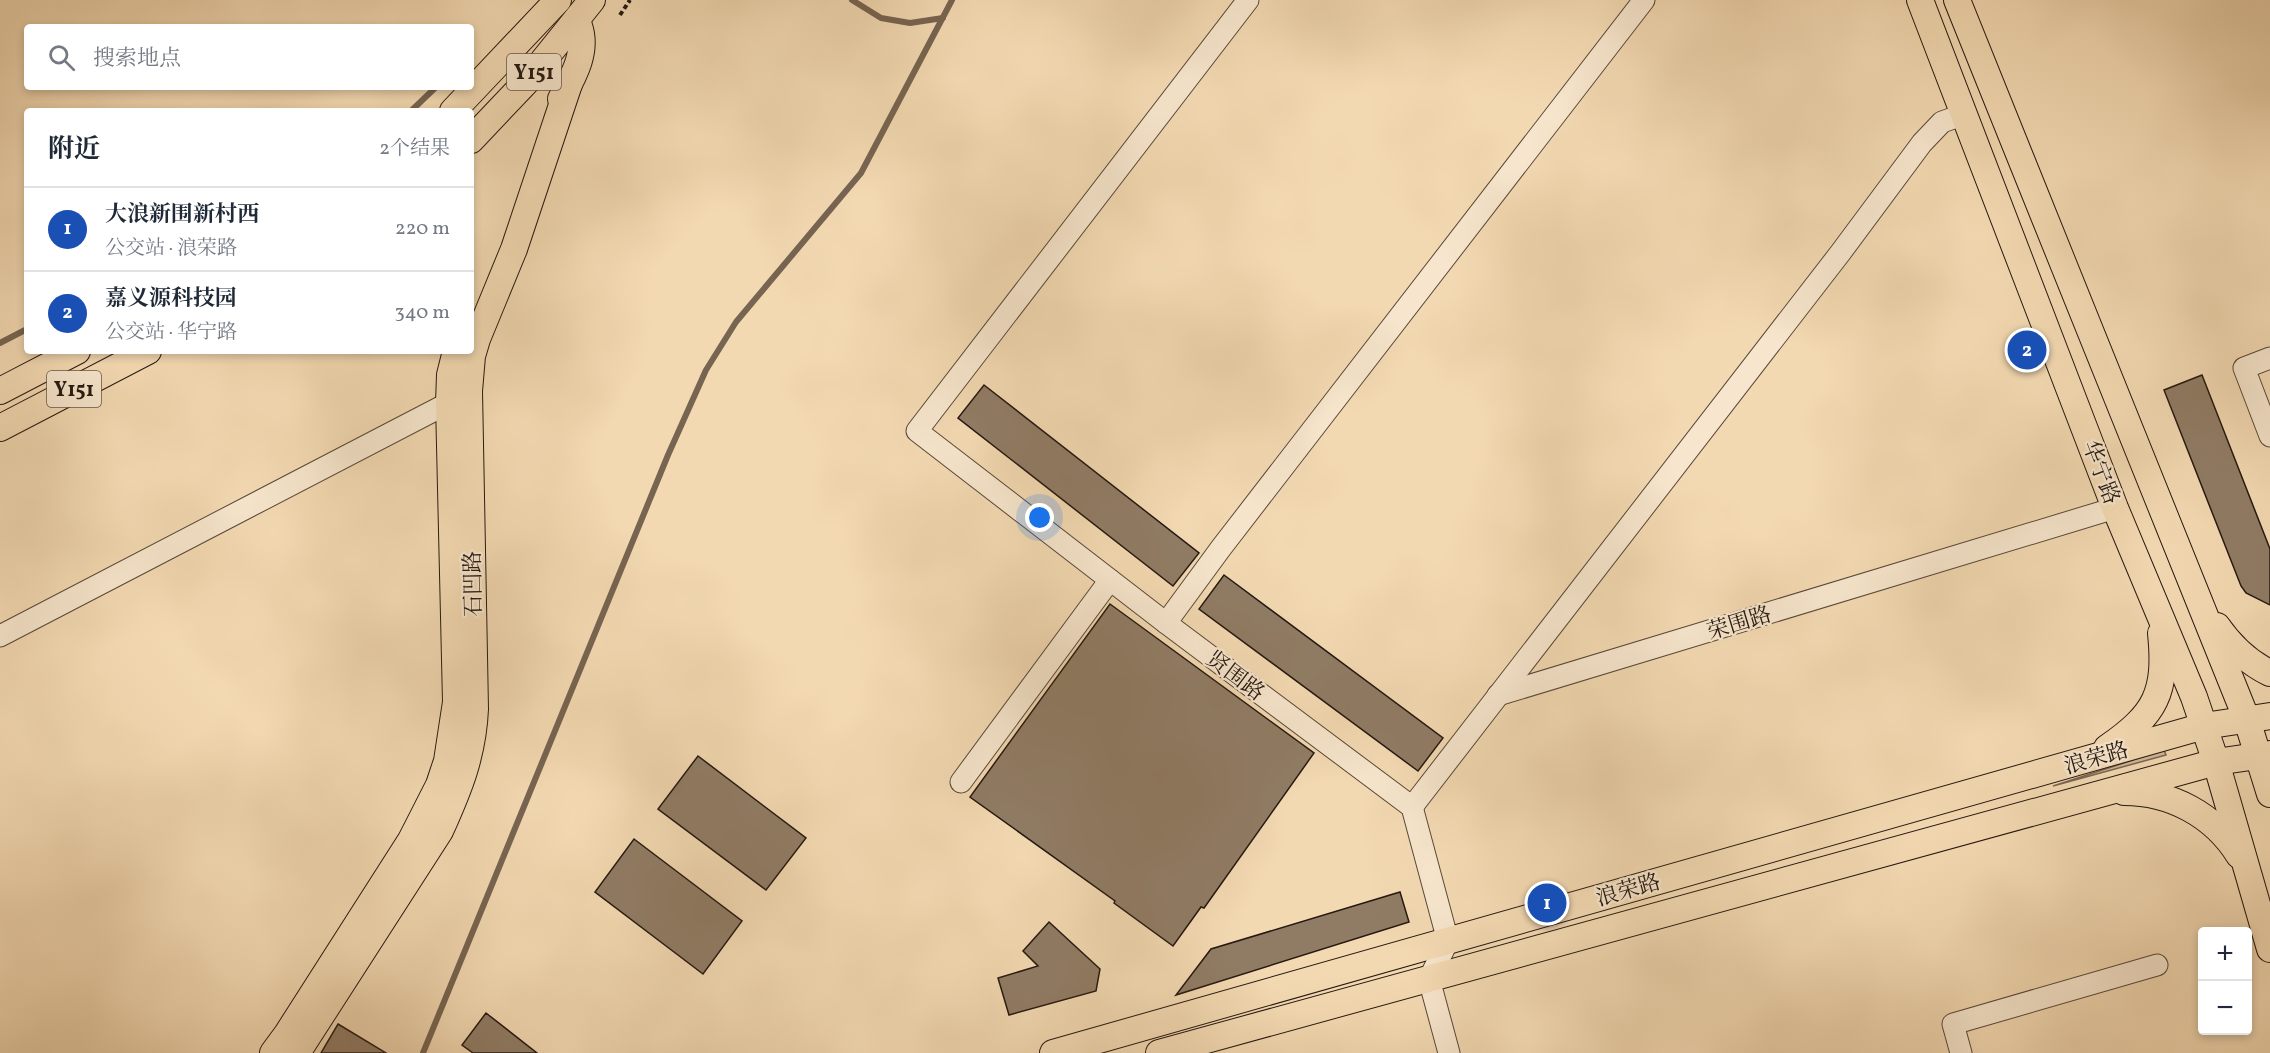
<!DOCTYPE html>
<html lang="zh">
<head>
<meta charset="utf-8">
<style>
  :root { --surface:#fff; --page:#f2f2f3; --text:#1f2937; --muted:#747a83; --line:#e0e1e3; --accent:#8f2418 }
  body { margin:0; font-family:Vollkorn,"Noto Serif SC",serif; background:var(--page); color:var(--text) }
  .controls { position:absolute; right:18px; bottom:18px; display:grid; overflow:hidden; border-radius:6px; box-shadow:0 3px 9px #0003 }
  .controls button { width:54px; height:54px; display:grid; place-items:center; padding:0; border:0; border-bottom:2px solid var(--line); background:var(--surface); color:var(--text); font:30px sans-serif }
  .you { position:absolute; left:1040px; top:518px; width:21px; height:21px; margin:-15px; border:4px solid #fff; border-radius:50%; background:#1a73e8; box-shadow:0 0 0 9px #1a73e833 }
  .badge { display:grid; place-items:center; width:39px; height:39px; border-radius:50%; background:var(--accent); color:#fff; font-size:20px; font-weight:700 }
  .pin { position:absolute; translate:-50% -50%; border:3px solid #fff; box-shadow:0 2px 6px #0006 }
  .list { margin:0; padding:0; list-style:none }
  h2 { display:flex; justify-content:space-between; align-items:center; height:78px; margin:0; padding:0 24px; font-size:26px }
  h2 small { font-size:20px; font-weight:400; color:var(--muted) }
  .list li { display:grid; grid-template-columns:39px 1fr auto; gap:18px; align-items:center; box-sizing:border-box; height:84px; padding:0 24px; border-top:2px solid var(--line) }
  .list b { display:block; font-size:22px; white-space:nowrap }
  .list p { margin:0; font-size:20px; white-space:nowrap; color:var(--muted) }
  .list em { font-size:20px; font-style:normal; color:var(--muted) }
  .icon { flex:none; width:33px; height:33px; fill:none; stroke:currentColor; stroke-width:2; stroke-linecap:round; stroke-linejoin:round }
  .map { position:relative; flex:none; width:2270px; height:1053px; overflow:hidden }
  .search { position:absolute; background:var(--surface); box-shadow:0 3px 9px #0003; left:24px; top:24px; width:450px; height:66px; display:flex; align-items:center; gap:15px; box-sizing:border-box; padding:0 21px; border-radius:6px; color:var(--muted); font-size:22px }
  .panel { position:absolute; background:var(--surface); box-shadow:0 3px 9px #0003; left:24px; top:108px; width:450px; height:246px; border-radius:6px }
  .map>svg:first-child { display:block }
  .green { fill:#d0b897; stroke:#7a6854; stroke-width:1.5 }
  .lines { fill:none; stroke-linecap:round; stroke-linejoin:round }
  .stream { stroke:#776451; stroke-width:6 }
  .building { fill:#907c65; stroke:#251811; stroke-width:1.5 }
  .minor-casing { stroke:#584839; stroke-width:23 }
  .major-casing { stroke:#251811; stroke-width:28 }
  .path { stroke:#251811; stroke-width:4; stroke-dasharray:4.5 3; stroke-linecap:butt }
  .minor { stroke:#f7e6cd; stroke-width:21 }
  .major { stroke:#f3d9b2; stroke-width:26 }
  .labels { text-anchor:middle; stroke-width:4.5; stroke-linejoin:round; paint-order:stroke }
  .shield { fill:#f7e6cd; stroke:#645649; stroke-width:1.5 }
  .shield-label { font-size:21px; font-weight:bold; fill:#251811 }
  .street-label { font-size:22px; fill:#251811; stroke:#f7e6cd }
</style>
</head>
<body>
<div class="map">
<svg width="2270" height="1053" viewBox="0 0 2270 1053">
  <rect width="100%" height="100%" fill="#f3d9b2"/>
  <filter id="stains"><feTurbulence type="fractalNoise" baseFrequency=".00333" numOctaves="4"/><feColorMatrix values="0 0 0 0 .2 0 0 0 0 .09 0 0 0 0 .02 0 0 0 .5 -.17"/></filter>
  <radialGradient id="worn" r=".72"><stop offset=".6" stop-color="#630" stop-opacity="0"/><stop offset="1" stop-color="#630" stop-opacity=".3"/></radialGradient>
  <path class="green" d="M2164,750L2166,755L2053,786Z"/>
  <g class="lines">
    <g class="stream">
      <path d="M852,0L881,18L910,23L943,18"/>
      <path d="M411,111L436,87"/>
      <path d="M0,343L27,329"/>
      <path d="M423,1053L668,455L706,370L736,322L861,173L952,0"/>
    </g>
  </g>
  <g class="building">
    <path d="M2202,375L2270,549V605L2246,593L2241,586L2164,390Z"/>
    <path d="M984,385L1199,553L1173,586L958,418Z"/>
    <path d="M1224,575L1443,738L1418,771L1199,609Z"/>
    <path d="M1110,604L1314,753L1204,908L1201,907L1173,946L1114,903L1115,901L970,797Z"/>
    <path d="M698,756L806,838L766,890L658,809Z"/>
    <path d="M634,839L742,921L703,974L595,892Z"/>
    <path d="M1400,892L1409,922L1176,995L1211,949Z"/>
    <path d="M1049,922L1100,969L1096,991L1009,1015L998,978L1038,966L1023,951Z"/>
    <path d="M486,1013L537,1053H473L462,1045Z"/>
    <path d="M338,1024L386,1053H321Z"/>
  </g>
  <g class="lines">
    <defs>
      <g id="minor">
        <path d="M1248,0L917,431L1166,623L1412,807L1448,941L1429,979L1449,1053"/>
        <path d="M2270,358L2244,368L2270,436"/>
        <path d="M1166,623L1221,548L1644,0"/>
        <path d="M0,636L460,397"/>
        <path d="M1498,695L2115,508"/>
        <path d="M961,782L1110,580"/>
        <path d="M1412,807L1841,252L1922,143L1942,122L1962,115"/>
        <path d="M1961,1053L1953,1024L2157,965"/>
      </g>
      <g id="major">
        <path d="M1920,0L2115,508L2194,697L2216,762L2270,949"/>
        <path d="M1957,0L2247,720L2270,794"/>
        <path d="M561,99C573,77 588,52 579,26H573"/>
        <path d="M453,111L558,0"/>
        <path d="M471,140L526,82L592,0"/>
        <path d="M0,391L77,351"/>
        <path d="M0,428L148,351"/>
        <path d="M2217,626C2231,646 2249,663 2270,673"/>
        <path d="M2107,748C2156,714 2167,693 2161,633"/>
        <path d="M2124,792C2171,792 2214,815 2239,855"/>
        <path d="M273,1053L287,1034L411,840L439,785L447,761L456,702L449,403L450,375L456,351"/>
        <path d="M297,1053L440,831C459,789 473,755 475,709L469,391L472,356L477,339L514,249L569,84"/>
        <path d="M1053,1053L2204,726L2270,716"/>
        <path d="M1159,1053L2216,762L2270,754"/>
      </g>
    </defs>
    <use href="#minor" class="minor-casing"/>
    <use href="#major" class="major-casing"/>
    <path class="path" d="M620,15L630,0"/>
    <use href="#minor" class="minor"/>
    <use href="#major" class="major"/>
  </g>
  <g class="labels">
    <g class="shield">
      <rect x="507" y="54" width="54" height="36" rx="4.5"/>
      <rect x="47" y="371" width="54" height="36" rx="4.5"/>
    </g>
    <g class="shield-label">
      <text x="534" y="79">Y151</text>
      <text x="74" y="396">Y151</text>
    </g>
    <g class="street-label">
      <text transform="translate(2102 472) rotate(69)" y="8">华宁路</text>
      <text transform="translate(472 584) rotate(-91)" y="8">石凹路</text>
      <text transform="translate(1739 622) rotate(-17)" y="8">荣围路</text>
      <text transform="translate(1236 675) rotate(37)" y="8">贤围路</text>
      <text transform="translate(2096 757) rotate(-16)" y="8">浪荣路</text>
      <text transform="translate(1628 889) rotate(-16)" y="8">浪荣路</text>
    </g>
  </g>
  <rect width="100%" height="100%" filter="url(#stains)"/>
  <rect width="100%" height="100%" fill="url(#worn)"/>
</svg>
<div class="controls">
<button>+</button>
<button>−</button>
</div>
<div class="you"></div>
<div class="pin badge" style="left:1547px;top:903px;background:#1a4fb4">1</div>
<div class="pin badge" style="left:2027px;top:350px;background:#1a4fb4">2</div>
<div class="search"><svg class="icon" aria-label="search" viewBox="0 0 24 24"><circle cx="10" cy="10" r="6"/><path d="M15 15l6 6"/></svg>搜索地点</div>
<section class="panel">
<h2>附近<small>2个结果</small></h2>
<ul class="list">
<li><span class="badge" style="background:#1a4fb4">1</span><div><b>大浪新围新村西</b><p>公交站 · 浪荣路</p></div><em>220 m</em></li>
<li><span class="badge" style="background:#1a4fb4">2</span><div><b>嘉义源科技园</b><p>公交站 · 华宁路</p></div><em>340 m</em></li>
</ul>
</section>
</div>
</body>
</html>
